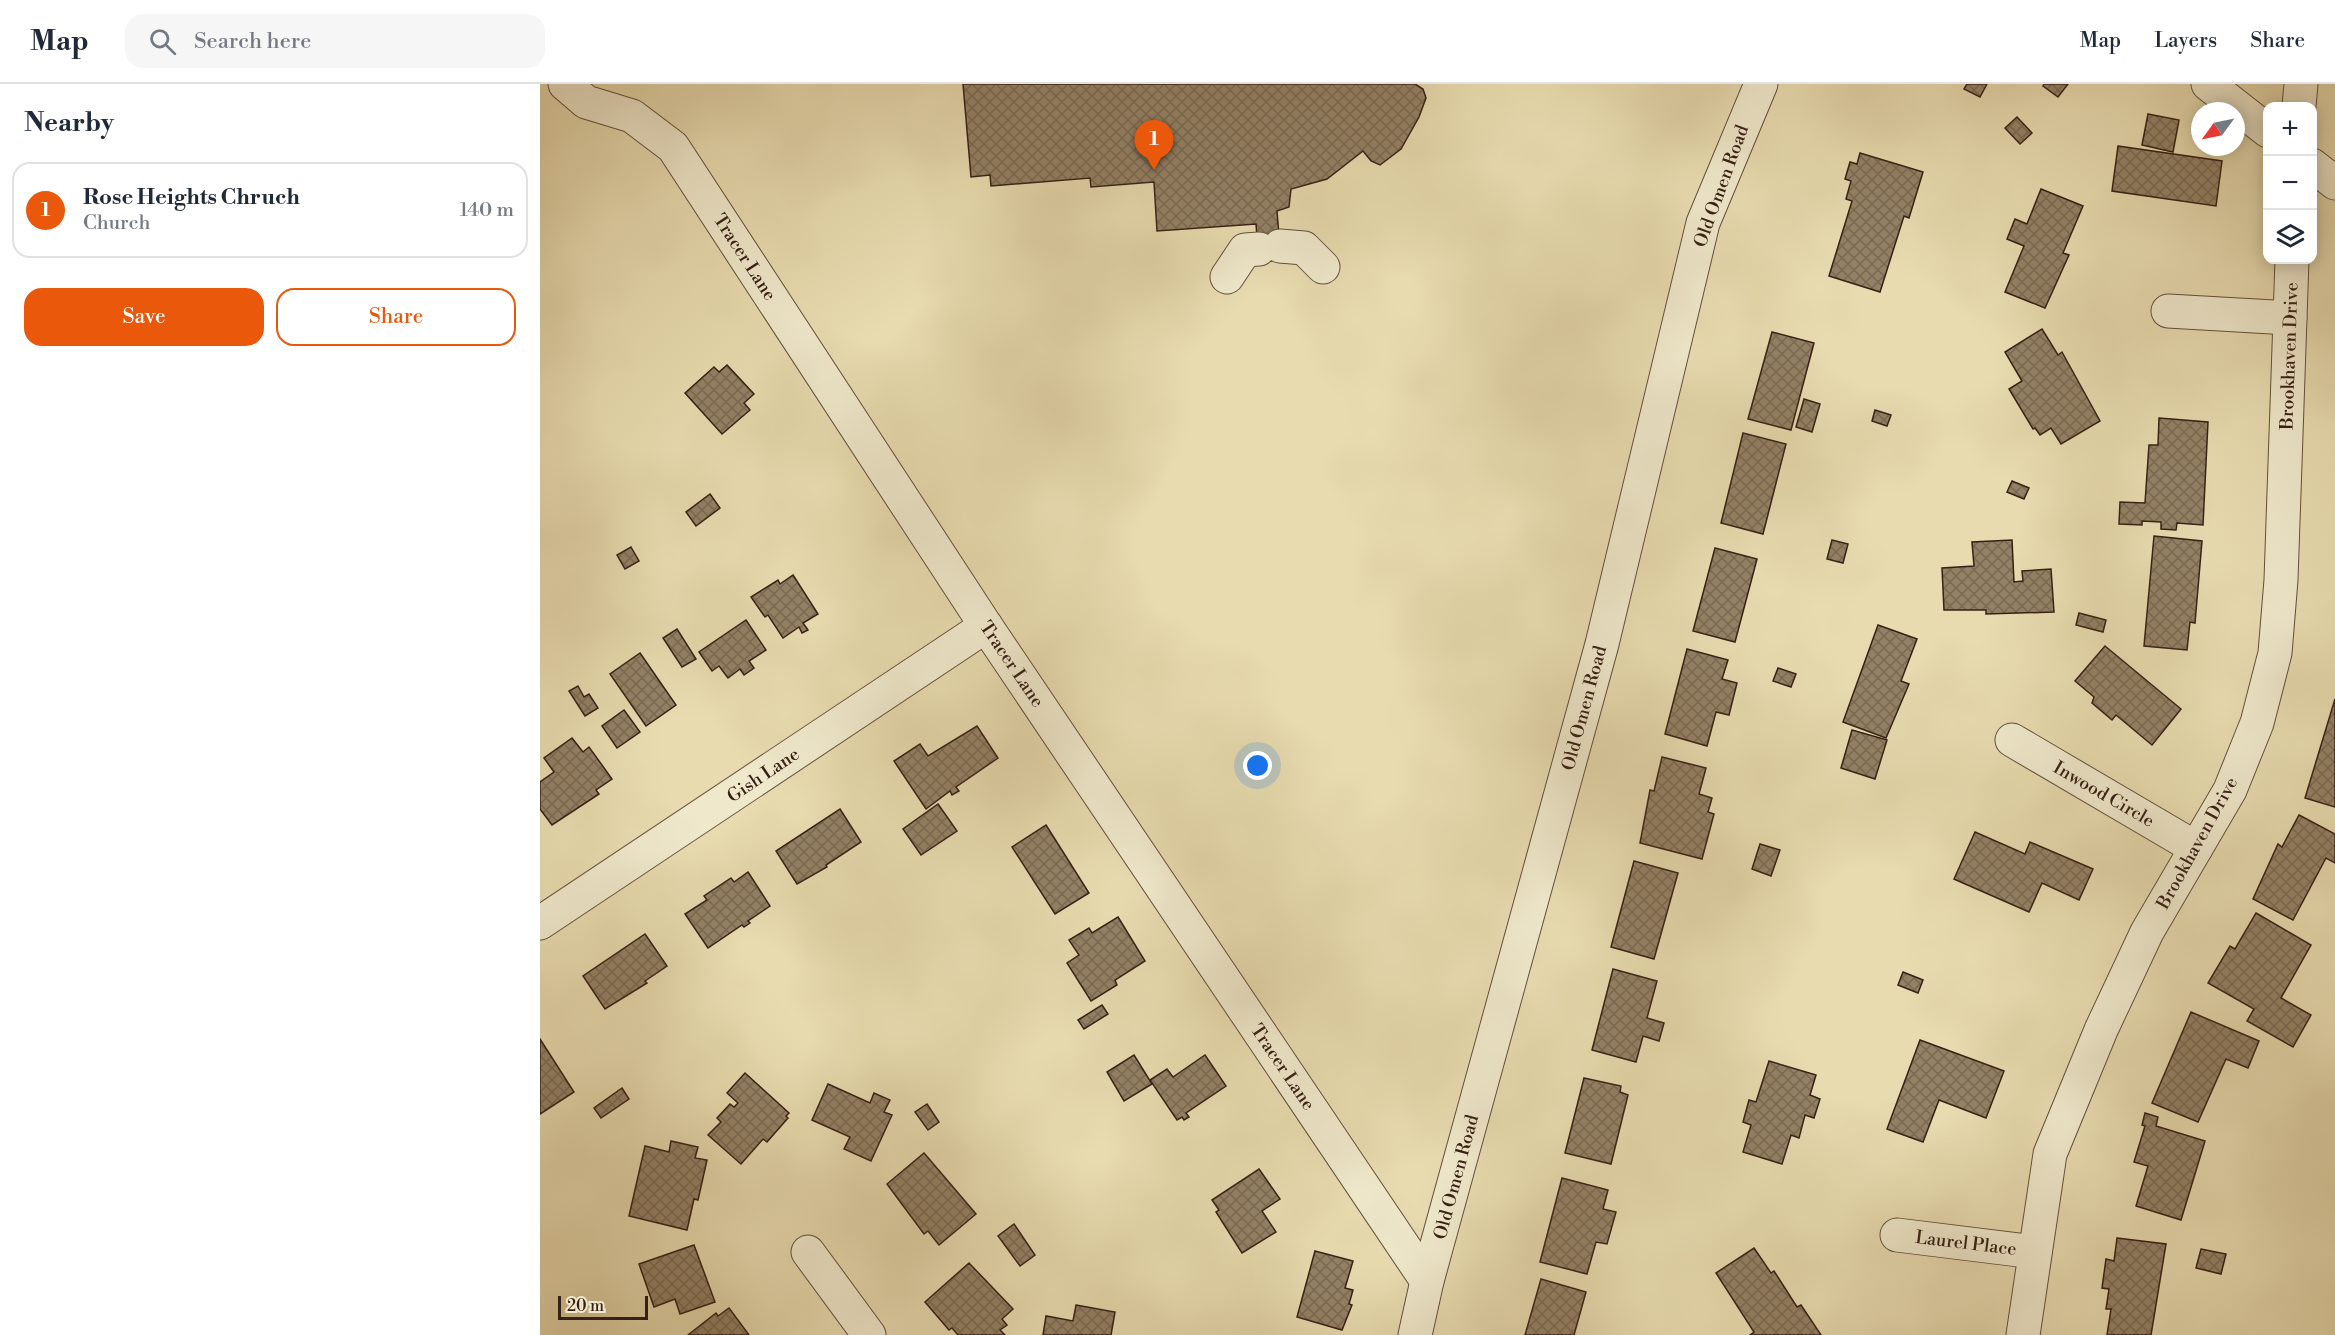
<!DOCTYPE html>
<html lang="en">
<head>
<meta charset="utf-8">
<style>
  :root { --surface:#fff; --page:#f6f6f7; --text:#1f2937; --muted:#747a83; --line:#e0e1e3; --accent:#ea580c }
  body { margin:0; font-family:"Libre Bodoni",serif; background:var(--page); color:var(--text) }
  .controls { position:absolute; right:18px; top:18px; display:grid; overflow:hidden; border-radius:12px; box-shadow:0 3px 15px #0003 }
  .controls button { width:54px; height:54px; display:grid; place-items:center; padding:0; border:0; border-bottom:2px solid var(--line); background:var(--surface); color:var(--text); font:30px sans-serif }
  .compass { position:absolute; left:1651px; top:18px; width:54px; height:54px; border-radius:50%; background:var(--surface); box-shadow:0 3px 15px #0003; rotate:237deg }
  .scale { position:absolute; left:18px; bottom:15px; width:90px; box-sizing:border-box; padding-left:6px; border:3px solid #372015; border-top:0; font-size:16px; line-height:21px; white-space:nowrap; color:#372015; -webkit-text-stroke:4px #efe8cb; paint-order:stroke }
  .you { position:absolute; left:718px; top:682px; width:21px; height:21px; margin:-15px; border:4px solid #fff; border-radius:50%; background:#1a73e8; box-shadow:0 0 0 9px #1a73e833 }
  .badge { display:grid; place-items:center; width:39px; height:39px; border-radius:50%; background:var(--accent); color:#fff; font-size:20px; font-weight:700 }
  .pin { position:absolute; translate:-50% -50px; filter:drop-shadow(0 2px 3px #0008) }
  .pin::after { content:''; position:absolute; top:32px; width:21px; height:18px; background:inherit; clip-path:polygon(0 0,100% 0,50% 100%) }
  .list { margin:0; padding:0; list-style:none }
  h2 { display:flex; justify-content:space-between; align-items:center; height:78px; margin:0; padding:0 24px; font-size:26px }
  h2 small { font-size:20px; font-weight:400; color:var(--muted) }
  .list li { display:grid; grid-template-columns:39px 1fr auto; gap:18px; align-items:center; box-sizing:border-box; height:96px; margin:0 12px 12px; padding:0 12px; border:2px solid var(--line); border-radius:18px }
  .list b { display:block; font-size:22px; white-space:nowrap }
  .list p { margin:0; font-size:20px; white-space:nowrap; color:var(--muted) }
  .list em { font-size:20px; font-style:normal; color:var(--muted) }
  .actions { display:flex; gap:12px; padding:18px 24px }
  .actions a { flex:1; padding:14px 0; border:2px solid var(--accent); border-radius:18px; text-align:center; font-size:21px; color:var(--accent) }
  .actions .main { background:var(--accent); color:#fff }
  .icon { flex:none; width:33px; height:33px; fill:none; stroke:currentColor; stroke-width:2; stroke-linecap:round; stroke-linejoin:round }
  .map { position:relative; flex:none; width:1795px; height:1251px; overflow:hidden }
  header { display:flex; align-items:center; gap:36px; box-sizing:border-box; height:84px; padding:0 30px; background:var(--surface); border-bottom:2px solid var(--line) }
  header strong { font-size:28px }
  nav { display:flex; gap:33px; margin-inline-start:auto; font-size:21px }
  .search { width:420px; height:54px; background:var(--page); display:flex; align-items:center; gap:15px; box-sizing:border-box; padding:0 21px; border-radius:18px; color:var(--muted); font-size:22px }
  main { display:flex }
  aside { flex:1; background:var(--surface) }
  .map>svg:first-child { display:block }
  .building { fill:url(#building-cross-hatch); stroke:#372015; stroke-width:1.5 }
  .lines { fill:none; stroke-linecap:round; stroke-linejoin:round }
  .minor-casing { stroke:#634f3c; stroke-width:35 }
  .minor { stroke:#efe8cb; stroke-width:33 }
  .labels { text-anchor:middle; stroke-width:6; stroke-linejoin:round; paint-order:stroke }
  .street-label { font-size:18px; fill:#372015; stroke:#efe8cb }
</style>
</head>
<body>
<header>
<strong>Map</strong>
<div class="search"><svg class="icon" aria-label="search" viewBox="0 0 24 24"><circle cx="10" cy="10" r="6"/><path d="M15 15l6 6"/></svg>Search here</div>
<nav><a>Map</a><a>Layers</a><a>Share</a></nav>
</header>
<main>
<aside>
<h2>Nearby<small></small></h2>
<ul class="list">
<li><span class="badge">1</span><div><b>Rose Heights Chruch</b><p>Church</p></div><em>140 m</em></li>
</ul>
<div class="actions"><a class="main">Save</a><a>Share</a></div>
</aside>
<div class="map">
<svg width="1795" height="1251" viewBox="0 0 1795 1251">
  <defs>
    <pattern id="building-cross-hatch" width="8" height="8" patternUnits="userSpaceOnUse" patternTransform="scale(1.5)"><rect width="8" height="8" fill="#938165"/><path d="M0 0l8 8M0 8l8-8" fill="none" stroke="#796952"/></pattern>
  </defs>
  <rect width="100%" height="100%" fill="#e7dbaf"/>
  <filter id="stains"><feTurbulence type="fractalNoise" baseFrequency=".00333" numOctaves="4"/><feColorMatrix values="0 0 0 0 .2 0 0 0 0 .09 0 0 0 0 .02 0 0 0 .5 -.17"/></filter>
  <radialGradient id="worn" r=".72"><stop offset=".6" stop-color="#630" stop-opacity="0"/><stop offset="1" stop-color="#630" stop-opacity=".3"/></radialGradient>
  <g class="building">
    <path d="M423,0H875L883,5L886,14L879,33L861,65L840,81L831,77L823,67L787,95L751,105L749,123L737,127L741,176L719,178L716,140L617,147L614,98L551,103L550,94L451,102L450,91L431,93Z"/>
    <path d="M1427,0H1447L1440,13L1424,5Z"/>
    <path d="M1504,0H1528L1518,13L1503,2Z"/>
    <path d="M1608,30L1639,36L1633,68L1602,61Z"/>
    <path d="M1477,33L1492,49L1480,60L1465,44Z"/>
    <path d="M1578,62L1682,77L1676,122L1572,107Z"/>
    <path d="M1320,69L1383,88L1369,134L1364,132L1340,208L1289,192L1312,117L1306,115L1311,97L1305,95L1310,78L1317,80Z"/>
    <path d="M1501,105L1543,122L1523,169L1529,171L1505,224L1465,208L1484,162L1467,155L1475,135L1487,140Z"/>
    <path d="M1502,245L1518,271L1522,268L1560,337L1521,360L1511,344L1500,351L1495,344L1493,345L1469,305L1482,297L1465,268Z"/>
    <path d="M1232,248L1274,259L1251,346L1208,335Z"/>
    <path d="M187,281L214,310L204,319L210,326L182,350L145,309L174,283L179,288Z"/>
    <path d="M1264,315L1280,320L1272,348L1256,343Z"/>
    <path d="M1335,326L1351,331L1347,342L1332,337Z"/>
    <path d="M1619,334L1668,338L1663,441L1637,439L1636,446L1621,445V438L1602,437V441L1579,440L1580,418L1605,419L1609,361H1618Z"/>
    <path d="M1203,349L1246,360L1223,450L1181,439Z"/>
    <path d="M1472,397L1489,404L1484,415L1467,408Z"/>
    <path d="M170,410L180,424L156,442L146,428Z"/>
    <path d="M1614,452L1662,457L1655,539L1650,538L1647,566L1604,562Z"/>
    <path d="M1292,456L1308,460L1303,479L1287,475Z"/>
    <path d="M1472,456L1474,498L1483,497L1482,487L1511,485L1514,528L1446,530V526H1404L1402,484L1434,482L1432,458Z"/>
    <path d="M91,463L99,477L85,485L77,471Z"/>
    <path d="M1175,464L1217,475L1195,558L1153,547Z"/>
    <path d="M253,491L278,530L263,539L268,546L262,549L259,543L243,554L228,531L225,533L211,513L238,496L240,500Z"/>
    <path d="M1539,529L1566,536L1563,548L1536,541Z"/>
    <path d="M206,536L226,566L209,577L214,584L204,591L200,585L188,594L179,582L172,587L159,568Z"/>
    <path d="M1338,541L1377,555L1361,597L1369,600L1346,654L1303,638Z"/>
    <path d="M137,545L156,575L142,583L123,554Z"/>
    <path d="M1565,562L1641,625L1612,661L1576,631L1572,636L1552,619L1554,613L1535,597Z"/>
    <path d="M1147,565L1188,576L1182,595L1197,599L1189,631L1176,628L1167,662L1125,650Z"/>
    <path d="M100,569L136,621L106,642L70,590Z"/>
    <path d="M1238,584L1256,590L1251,603L1233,597Z"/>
    <path d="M38,602L44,613L49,610L58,624L45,632L29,607Z"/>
    <path d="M1795,615V723L1765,714Z"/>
    <path d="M84,626L100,648L77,664L62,642Z"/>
    <path d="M437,642L458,674L416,703L419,707L412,711L410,707L386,725L354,677L380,660L388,672Z"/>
    <path d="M1312,646L1347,656L1335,695L1301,684Z"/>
    <path d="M32,654L43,668L49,663L72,695L56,706L59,710L12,741L0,725V698L14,688L4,674Z"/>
    <path d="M1122,673L1166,684L1159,710L1172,714L1168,728L1174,730L1162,775L1100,759L1110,706L1114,707Z"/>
    <path d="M398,720L417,747L381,771L363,745Z"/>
    <path d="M300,725L321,758L286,781L287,783L257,800L236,767Z"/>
    <path d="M1759,731L1795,750V779L1786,774L1753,836L1713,815L1738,760L1742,763Z"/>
    <path d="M506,741L549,809L515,830L472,763Z"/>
    <path d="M1435,748L1485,770L1490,758L1553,785L1539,816L1502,799L1489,828L1414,795Z"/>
    <path d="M1220,760L1240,766L1231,792L1212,785Z"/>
    <path d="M1094,777L1138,789L1114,875L1071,863Z"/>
    <path d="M208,788L230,822L208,837L210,839L204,843L202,841L168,864L145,830L167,816L164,812L191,794L194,798Z"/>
    <path d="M1716,829L1771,861L1741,914L1771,931L1753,963L1707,937L1714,925L1668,899L1690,862L1695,865Z"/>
    <path d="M578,833L605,877L575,896L577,901L551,917L527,879L539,871L529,856L549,844L552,849Z"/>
    <path d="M105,850L127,882L105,897L107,899L65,925L43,892Z"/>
    <path d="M1073,885L1117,897L1107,934L1124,939L1119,957L1103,952L1096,978L1052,966Z"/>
    <path d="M1363,888L1383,896L1378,909L1358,901Z"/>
    <path d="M562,921L568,930L544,945L538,936Z"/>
    <path d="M1651,928L1719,957L1708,984L1686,975L1658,1038L1612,1019Z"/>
    <path d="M0,955L34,1008L0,1030Z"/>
    <path d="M1380,956L1464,987L1446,1034L1399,1016L1383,1058L1347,1045Z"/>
    <path d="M594,971L612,1000L584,1017L567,988Z"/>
    <path d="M665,971L686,1002L646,1029L649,1033L644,1036L642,1033L637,1036L610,996L627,985L633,993Z"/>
    <path d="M1229,977L1276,991L1270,1011L1280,1015L1274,1034L1265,1031L1259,1054L1251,1051L1242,1080L1203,1068L1211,1041L1203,1038L1209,1016L1216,1018Z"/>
    <path d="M205,989L249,1029L246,1032L248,1034L227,1058L223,1055L201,1080L168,1051L181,1038L177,1034L190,1020L194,1023L198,1019L187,1009Z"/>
    <path d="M1044,994L1081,1002L1080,1008L1088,1011L1071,1080L1025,1069Z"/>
    <path d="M288,1000L330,1019L334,1009L350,1016L344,1028L352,1031L331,1077L304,1065L310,1053L272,1036Z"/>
    <path d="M82,1004L89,1015L61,1034L54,1024Z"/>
    <path d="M387,1020L399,1038L388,1046L375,1028Z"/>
    <path d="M1605,1029L1618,1033L1616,1042L1665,1057L1641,1136L1596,1122L1608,1082L1594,1078L1605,1042L1602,1041Z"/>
    <path d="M131,1057L158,1063L155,1074L167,1076L158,1116L154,1115L147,1146L89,1132L105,1062L129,1068Z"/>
    <path d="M384,1069L436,1130L399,1161L388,1147L384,1150L347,1100Z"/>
    <path d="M719,1085L740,1115L722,1127L736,1148L702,1169L676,1128L679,1126L672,1116Z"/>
    <path d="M1022,1094L1068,1106L1063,1125L1076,1128L1067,1160L1056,1158L1047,1190L1000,1178Z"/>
    <path d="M474,1140L495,1171L480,1182L458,1152Z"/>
    <path d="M1577,1154L1626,1160L1611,1251H1567L1571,1225H1566L1569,1205L1562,1204L1566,1175L1574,1177Z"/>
    <path d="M154,1161L175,1218L140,1230L135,1215L114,1223L99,1180Z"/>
    <path d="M1214,1164L1231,1189L1234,1187L1257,1223L1261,1221L1281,1251H1210L1214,1248L1176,1189Z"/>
    <path d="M1661,1165L1686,1170L1681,1190L1656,1184Z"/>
    <path d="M775,1167L813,1177L805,1204L813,1206L809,1220L812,1221L802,1246L757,1233Z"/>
    <path d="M429,1179L473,1225L462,1235L467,1241L460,1246L465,1251H418L412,1244L409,1246L385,1218Z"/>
    <path d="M1001,1195L1046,1208L1034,1251H985Z"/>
    <path d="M536,1221L575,1228L571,1251H503L506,1232L533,1237Z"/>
    <path d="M189,1224L209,1251H148L176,1229L178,1232Z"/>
  </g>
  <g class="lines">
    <defs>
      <g id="minor">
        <path d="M25,0L46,18L92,32L133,63L446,542L887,1197"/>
        <path d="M1668,0L1728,47"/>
        <path d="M1759,22L1761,0"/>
        <path d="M1772,81L1795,99"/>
        <path d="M740,162L764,164L783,183"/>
        <path d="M687,193L705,166L719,165"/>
        <path d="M1628,227L1750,234"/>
        <path d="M1472,656L1656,764"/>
        <path d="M0,839L446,542"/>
        <path d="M1357,1151L1495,1168"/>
        <path d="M268,1168L329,1251"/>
        <path d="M875,1251L887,1197L1062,560L1163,139L1221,0"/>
        <path d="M1483,1251L1510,1070L1561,946L1607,848L1690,706L1717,639L1735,569L1741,496L1752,176"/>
      </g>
    </defs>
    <use href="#minor" class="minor-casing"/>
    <use href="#minor" class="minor"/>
  </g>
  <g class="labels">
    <g class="street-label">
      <text transform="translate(1181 102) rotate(-70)" y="6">Old Omen Road</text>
      <text transform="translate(205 173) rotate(57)" y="6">Tracer Lane</text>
      <text transform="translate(1749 272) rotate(-88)" y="6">Brookhaven Drive</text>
      <text transform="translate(472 580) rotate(56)" y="6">Tracer Lane</text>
      <text transform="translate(1044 624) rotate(-75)" y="6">Old Omen Road</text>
      <text transform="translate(223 691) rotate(-34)" y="6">Gish Lane</text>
      <text transform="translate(1564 710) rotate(30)" y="6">Inwood Circle</text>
      <text transform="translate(1657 759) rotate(-61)" y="6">Brookhaven Drive</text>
      <text transform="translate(743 983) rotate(56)" y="6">Tracer Lane</text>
      <text transform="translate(916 1093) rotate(-75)" y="6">Old Omen Road</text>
      <text transform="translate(1426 1159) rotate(7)" y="6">Laurel Place</text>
    </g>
  </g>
  <rect width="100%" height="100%" filter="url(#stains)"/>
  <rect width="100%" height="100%" fill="url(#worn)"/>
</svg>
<div class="controls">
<button>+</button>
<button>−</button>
<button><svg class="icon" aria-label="layers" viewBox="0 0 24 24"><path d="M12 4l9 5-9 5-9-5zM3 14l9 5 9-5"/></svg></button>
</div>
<svg class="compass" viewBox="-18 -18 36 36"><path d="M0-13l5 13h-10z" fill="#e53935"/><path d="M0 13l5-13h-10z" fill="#747a83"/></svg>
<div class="scale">20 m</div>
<div class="you"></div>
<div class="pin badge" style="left:614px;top:86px">1</div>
</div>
</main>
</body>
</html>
